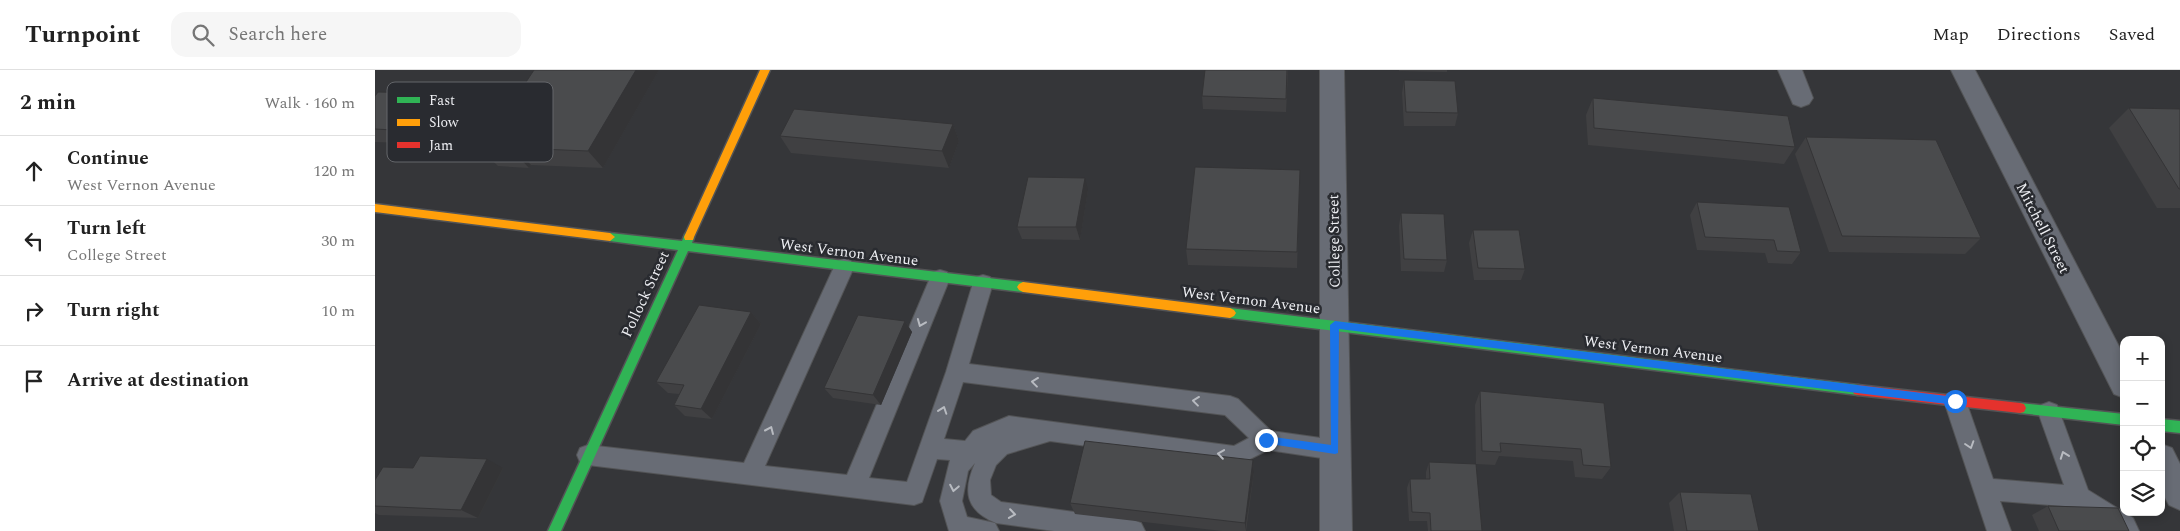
<!DOCTYPE html>
<html lang="en">
<head>
<meta charset="utf-8">
<style>
  :root { --surface:#fff; --page:#f6f6f6; --text:#222; --muted:#767676; --line:#e0e0e0 }
  body { margin:0; font-family:Spectral,serif; background:var(--page); color:var(--text) }
  .controls { position:absolute; right:15px; bottom:15px; display:grid; overflow:hidden; border-radius:10px; box-shadow:0 2px 8px #0003 }
  .controls button { width:45px; height:45px; display:grid; place-items:center; padding:0; border:0; border-bottom:1px solid var(--line); background:var(--surface); color:var(--text); font:25px sans-serif }
  .stop { position:absolute; width:15px; height:15px; margin:-11px; border:4px solid #1a73e8; border-radius:50%; background:#fff }
  .stop.end { background:#1a73e8; border-color:#fff; box-shadow:0 1px 5px #0008 }
  .list { margin:0; padding:0; list-style:none }
  h2 { display:flex; justify-content:space-between; align-items:center; height:65px; margin:0; padding:0 20px; font-size:21px }
  h2 small { font-size:16px; font-weight:400; color:var(--muted) }
  .list li { display:grid; grid-template-columns:32px 1fr auto; gap:15px; align-items:center; box-sizing:border-box; height:70px; padding:0 20px; border-top:1px solid var(--line) }
  .list b { display:block; font-size:19px; white-space:nowrap }
  .list p { margin:0; font-size:16px; white-space:nowrap; color:var(--muted) }
  .list em { font-size:16px; font-style:normal; color:var(--muted) }
  .icon { flex:none; width:28px; height:28px; fill:none; stroke:currentColor; stroke-width:2; stroke-linecap:round; stroke-linejoin:round }
  .map { position:relative; flex:none; width:1805px; height:461px; overflow:hidden }
  header { display:flex; align-items:center; gap:30px; box-sizing:border-box; height:70px; padding:0 25px; background:var(--surface); border-bottom:1px solid var(--line) }
  header strong { font-size:24px }
  nav { display:flex; gap:28px; margin-inline-start:auto; font-size:18px }
  .search { width:350px; height:45px; background:var(--page); display:flex; align-items:center; gap:12px; box-sizing:border-box; padding:0 18px; border-radius:15px; color:var(--muted); font-size:19px }
  main { display:flex }
  aside { flex:1; background:var(--surface) }
  .map>svg:first-child { display:block }
  .lines { fill:none; stroke-linecap:round; stroke-linejoin:round }
  .lane-casing { stroke:#535456; stroke-width:2 }
  .street-casing { stroke:#535456; stroke-width:2 }
  .fast-casing { stroke:#535456; stroke-width:3 }
  .slow-casing { stroke:#535456; stroke-width:3 }
  .jam-casing { stroke:#535456; stroke-width:3 }
  .lane { fill:#686c75; fill-rule:evenodd }
  .street { fill:#686c75; fill-rule:evenodd }
  .fast { fill:#30b455; fill-rule:evenodd }
  .slow { fill:#ff9f0a; fill-rule:evenodd }
  .jam { fill:#e5322d; fill-rule:evenodd }
  .wall { fill:#404042 }
  .shaded-wall { fill:#343436 }
  .building { fill:#4a4b4d; stroke:#343436 }
  .oneway { stroke:#b8bbc1 }
  .route { fill:#1a73e8 }
  .labels { text-anchor:middle; stroke-width:5; stroke-linejoin:round; paint-order:stroke }
  .street-label { font-size:15px; fill:#eeeff3; stroke:#292b30 }
  .key { fill:#292b30; stroke:#64666a; stroke-width:1 }
  .key-label { font-size:14px; fill:#eeeff3 }
</style>
</head>
<body>
<header>
<strong>Turnpoint</strong>
<div class="search"><svg class="icon" aria-label="search" viewBox="0 0 24 24"><circle cx="10" cy="10" r="6"/><path d="M15 15l6 6"/></svg>Search here</div>
<nav><a>Map</a><a>Directions</a><a>Saved</a></nav>
</header>
<main>
<aside>
<h2>2 min<small>Walk · 160 m</small></h2>
<ul class="list">
<li><svg class="icon" aria-label="ahead" viewBox="0 0 24 24"><path d="M12 20V5M6 11l6-6 6 6"/></svg><div><b>Continue</b><p>West Vernon Avenue</p></div><em>120 m</em></li>
<li><svg class="icon" aria-label="left" viewBox="0 0 24 24"><path d="M17 20v-9H6M10 6l-5 5 5 5"/></svg><div><b>Turn left</b><p>College Street</p></div><em>30 m</em></li>
<li><svg class="icon" aria-label="right" viewBox="0 0 24 24"><path d="M7 20v-9h11M14 6l5 5-5 5"/></svg><div><b>Turn right</b></div><em>10 m</em></li>
<li><svg class="icon" aria-label="arrive" viewBox="0 0 24 24"><path d="M6 21V4h12l-3 4 3 4H6"/></svg><div><b>Arrive at destination</b></div></li>
</ul>
</aside>
<div class="map">
<svg width="1805" height="461" viewBox="0 0 1805 461">
  <rect width="100%" height="100%" fill="#353639"/>
  <g class="lines">
    <defs>
      <g id="lane">
        <path d="M469,189L476,191L479,197L390,396L472,405L555,208L558,202L565,200L572,202L575,208L494,408L532,412L571,302L598,213L601,207L608,205L615,207L618,213L594,294L855,326L863,329L896,361L960,370L968,373L971,380L968,387L960,390L893,380L861,396L675,371L632,384L621,395L615,410L616,425L626,432L758,450L766,453L770,461H679L621,453C590,440 588,421 600,393L593,401L587,431L592,447L620,453L624,461H574L565,431L575,390L562,389L547,432L539,435L213,395L205,392L202,385L205,378L213,375L369,393L459,197L462,191ZM588,312L850,345L874,368L859,376L634,346L598,361L590,371L569,369Z"/>
        <path d="M1580,321L1588,324L1591,331L1618,409L1689,415L1663,342L1666,335L1674,332L1682,335L1713,420L1758,448L1764,461H1738L1701,437L1625,431L1636,461H1612L1569,331L1572,324Z"/>
      </g>
      <g id="street">
        <path d="M945,0H969L977,461H945Z"/>
        <path d="M1403,0H1427L1438,28L1434,34L1426,37L1418,34Z"/>
        <path d="M1576,0H1600L1749,286V328L1739,324Z"/>
        <path d="M1786,374L1797,378L1805,394V440L1794,435L1786,420Z"/>
      </g>
      <g id="fast">
        <path d="M235,163L307,171L310,164L314,163L319,167L317,173L648,212L652,214L654,217L652,220L648,222L313,181L186,461H173L303,180L235,171L230,167Z"/>
        <path d="M855,238L1483,315L1487,316L1489,320L1487,324L1483,325L855,248L851,246L849,243L851,240Z"/>
        <path d="M1645,333L1749,344V355L1645,343L1641,342L1639,338L1641,334Z"/>
        <path d="M1786,349L1805,351V363L1786,361Z"/>
      </g>
      <g id="slow">
        <path d="M385,0H395L319,167L318,170H310L309,167Z"/>
        <path d="M0,134L235,163L240,167L235,171L0,142Z"/>
        <path d="M648,212L855,238L859,240L861,243L859,246L855,248L648,222L644,220L642,217L644,214Z"/>
      </g>
      <path id="jam" d="M1483,315L1645,333L1649,334L1651,338L1649,342L1645,343L1483,325L1479,324L1477,320L1479,316Z"/>
    </defs>
    <use href="#lane" class="lane-casing"/>
    <use href="#street" class="street-casing"/>
    <use href="#fast" class="fast-casing"/>
    <use href="#slow" class="slow-casing"/>
    <use href="#jam" class="jam-casing"/>
    <use href="#lane" class="lane"/>
    <use href="#street" class="street"/>
    <use href="#fast" class="fast"/>
    <use href="#slow" class="slow"/>
    <use href="#jam" class="jam"/>
  </g>
  <g class="wall">
    <path d="M159,0H284L228,98L156,95L154,98L123,96L106,80Z"/>
    <path d="M913,0L911,42L828,39L827,26Z"/>
    <path d="M1024,0H1072V2L1024,1Z"/>
    <path d="M1029,10L1083,43L1080,56H1029L1027,23Z"/>
    <path d="M0,26L58,37L32,73L0,72Z"/>
    <path d="M1218,28L1420,77L1409,94L1213,75L1211,45Z"/>
    <path d="M1754,38L1805,39V138H1782L1734,58Z"/>
    <path d="M578,54L584,71L574,98L416,83L405,66Z"/>
    <path d="M1431,67L1606,168L1590,184L1454,182L1420,84Z"/>
    <path d="M925,100L922,198L813,195L811,179Z"/>
    <path d="M713,120L705,170L647,169L642,157Z"/>
    <path d="M1322,132L1426,182L1417,194L1393,193L1390,183L1322,180L1315,145Z"/>
    <path d="M1026,143L1072,190L1069,202L1026,201L1024,156Z"/>
    <path d="M1098,160L1150,199L1146,210H1099L1094,173Z"/>
    <path d="M376,242L386,254L337,349L310,346L299,335L304,324L293,323L281,312Z"/>
    <path d="M530,251L537,262L506,335L458,328L449,318Z"/>
    <path d="M1105,321L1229,333L1236,397L1227,409L1200,407L1198,391L1124,386L1120,395L1101,394L1100,335Z"/>
    <path d="M878,390L879,402L871,461H847L700,444L695,433Z"/>
    <path d="M1054,392L1107,461H1053L1052,451H1034L1032,418L1035,409H1051V402Z"/>
    <path d="M38,398H128L103,448L4,445L0,443V410Z"/>
    <path d="M1305,422L1384,461H1299L1294,433Z"/>
    <path d="M1673,436L1754,461H1664L1657,445Z"/>
  </g>
  <g class="shaded-wall">
    <path d="M261,0H284L228,98L213,81Z"/>
    <path d="M44,23L58,37L32,73L18,60Z"/>
    <path d="M578,54L584,71L574,98L567,81Z"/>
    <path d="M140,78L156,95L154,98L138,81Z"/>
    <path d="M710,108L713,120L705,170L701,157Z"/>
    <path d="M376,242L386,254L337,349L326,339Z"/>
    <path d="M530,251L537,262L506,335L498,325Z"/>
    <path d="M112,389L128,398L103,448L86,440Z"/>
    <path d="M878,390L879,402L870,461V453Z"/>
  </g>
  <g class="building">
    <path d="M159,0H261L213,81L140,78L138,81L106,80Z"/>
    <path d="M830,0H912L911,29L827,26Z"/>
    <path d="M1029,10L1080,11L1083,43L1031,42Z"/>
    <path d="M3,22L44,23L18,60L0,59V26Z"/>
    <path d="M1218,28L1413,46L1420,77L1219,58Z"/>
    <path d="M1754,38L1805,39V119H1804Z"/>
    <path d="M419,39L578,54L567,81L405,66Z"/>
    <path d="M1431,67L1561,70L1606,168L1467,166Z"/>
    <path d="M820,97L925,100L922,182L811,179Z"/>
    <path d="M653,107L710,108L701,157H642Z"/>
    <path d="M1322,132L1414,137L1426,182L1402,181L1399,170L1330,167Z"/>
    <path d="M1026,143L1069,144L1072,190L1029,189Z"/>
    <path d="M1098,160H1144L1150,199L1103,198Z"/>
    <path d="M324,235L376,242L326,339L299,335L309,315L281,312Z"/>
    <path d="M483,245L530,251L498,325L449,318Z"/>
    <path d="M1105,321L1229,333L1236,397L1208,395L1206,379L1125,373L1126,382L1107,381Z"/>
    <path d="M710,371L878,390L870,453L695,433Z"/>
    <path d="M45,386L112,389L86,440L0,436V410L8,397L38,398Z"/>
    <path d="M1054,392L1101,394L1107,461H1056L1055,443L1037,442L1035,409H1055Z"/>
    <path d="M1305,422L1376,424L1384,461H1312Z"/>
    <path d="M1673,436L1743,438L1754,461H1684Z"/>
  </g>
  <defs><path id="oneway-chevron" d="M-2-3.5L2.5 0L-2 3.5" fill="none" stroke-width="1.6" stroke-linecap="round" stroke-linejoin="round" transform="scale(1.25)"/></defs>
  <g class="oneway">
    <use href="#oneway-chevron" transform="translate(546 253) rotate(112)"/>
    <use href="#oneway-chevron" transform="translate(660 312) rotate(-173)"/>
    <use href="#oneway-chevron" transform="translate(821 331) rotate(-173)"/>
    <use href="#oneway-chevron" transform="translate(568 340) rotate(-71)"/>
    <use href="#oneway-chevron" transform="translate(395 360) rotate(-66)"/>
    <use href="#oneway-chevron" transform="translate(1595 375) rotate(72)"/>
    <use href="#oneway-chevron" transform="translate(846 384) rotate(-172)"/>
    <use href="#oneway-chevron" transform="translate(1689 385) rotate(-110)"/>
    <use href="#oneway-chevron" transform="translate(579 418) rotate(101)"/>
    <use href="#oneway-chevron" transform="translate(637 444) rotate(8)"/>
  </g>
  <path class="route" d="M960,251L1580,327L1585,331L1580,335L964,259L963,383L960,384L888,373L887,370L891,366L956,375L955,255Z"/>
  <g class="labels">
    <g class="street-label">
      <text transform="translate(1668 158) rotate(63)" y="5">Mitchell Street</text>
      <text transform="translate(959 171) rotate(-91)" y="5">College Street</text>
      <text transform="translate(474 182) rotate(7)" y="5">West Vernon Avenue</text>
      <text transform="translate(270 224) rotate(-65)" y="5">Pollock Street</text>
      <text transform="translate(876 230) rotate(7)" y="5">West Vernon Avenue</text>
      <text transform="translate(1278 279) rotate(7)" y="5">West Vernon Avenue</text>
    </g>
  </g>
  <rect x="12" y="12" width="166" height="80" rx="8" class="key"/>
  <rect x="22" y="27" width="23" height="6" fill="#30b455"/>
  <rect x="22" y="49" width="23" height="7" fill="#ff9f0a"/>
  <rect x="22" y="72" width="23" height="6" fill="#e5322d"/>
  <g class="key-label">
    <text x="54" y="35">Fast</text>
    <text x="54" y="57">Slow</text>
    <text x="54" y="80">Jam</text>
  </g>
</svg>
<div class="controls">
<button>+</button>
<button>−</button>
<button><svg class="icon" aria-label="locate" viewBox="0 0 24 24"><circle cx="12" cy="12" r="6"/><path d="M12 2v4M12 18v4M2 12h4M18 12h4"/></svg></button>
<button><svg class="icon" aria-label="layers" viewBox="0 0 24 24"><path d="M12 4l9 5-9 5-9-5zM3 14l9 5 9-5"/></svg></button>
</div>
<div class="stop" style="left:1580px;top:331px"></div>
<div class="stop end" style="left:891px;top:370px"></div>
</div>
</main>
</body>
</html>
